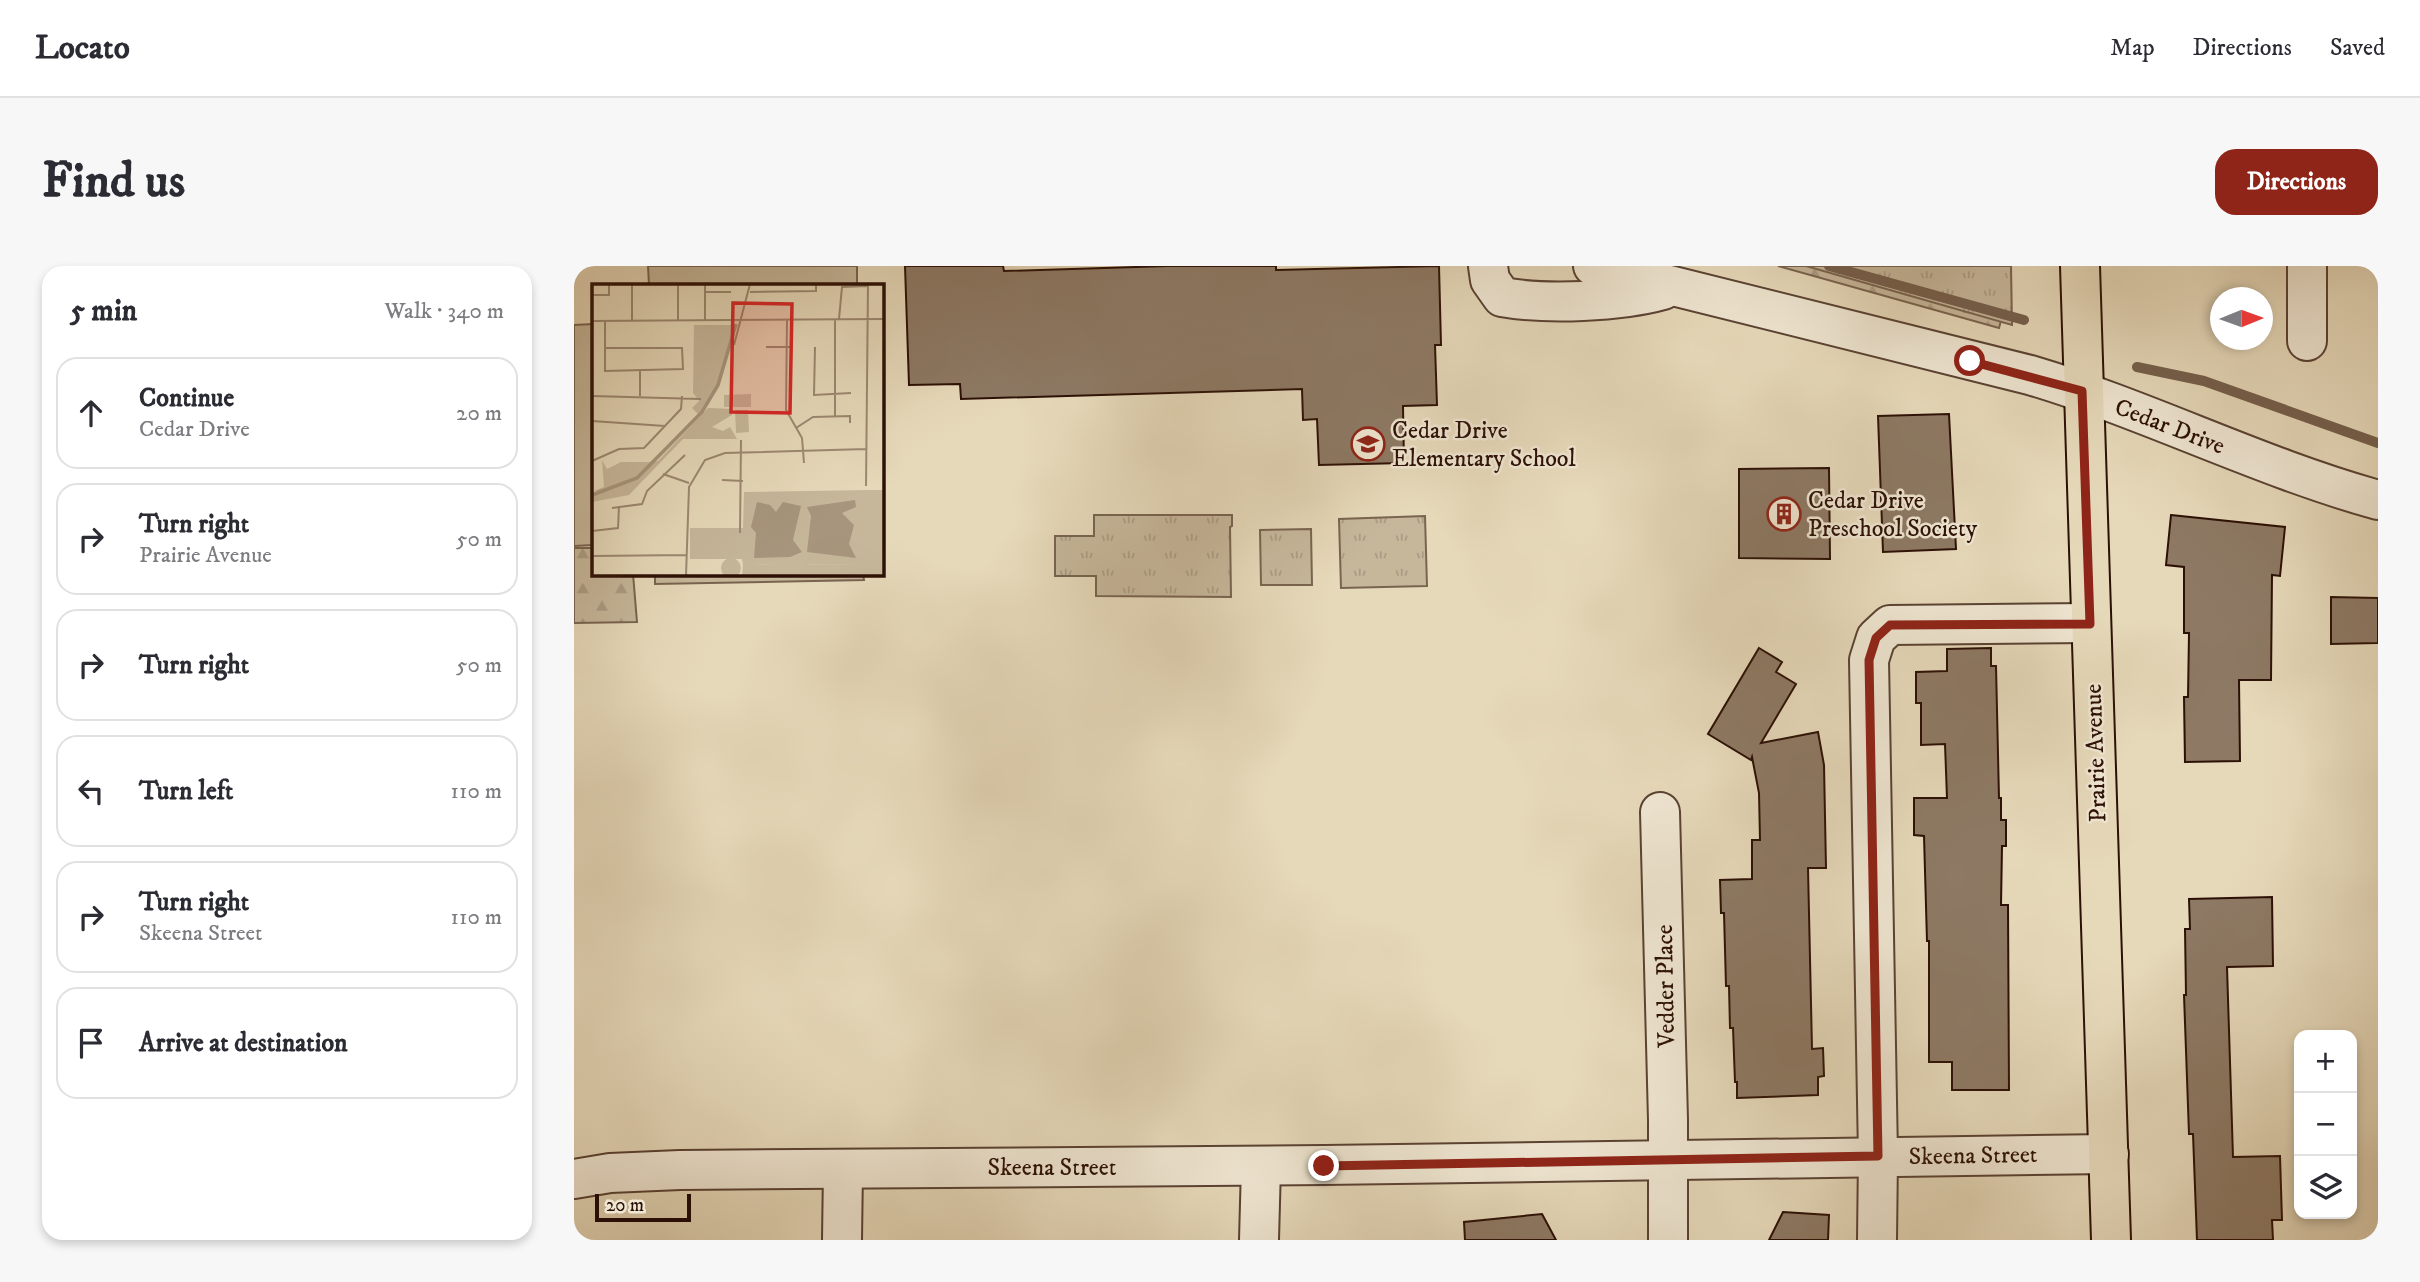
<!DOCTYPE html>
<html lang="en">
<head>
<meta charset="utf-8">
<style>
  :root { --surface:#fff; --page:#f7f7f7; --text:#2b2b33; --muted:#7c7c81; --line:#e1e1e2; --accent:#8f2418 }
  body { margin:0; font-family:"IM FELL DW Pica",serif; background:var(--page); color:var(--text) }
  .controls { position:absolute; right:21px; bottom:21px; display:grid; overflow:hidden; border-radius:14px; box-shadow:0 4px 10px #0003 }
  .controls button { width:63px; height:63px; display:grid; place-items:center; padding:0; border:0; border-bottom:2px solid var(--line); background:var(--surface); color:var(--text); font:35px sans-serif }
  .compass { position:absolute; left:1636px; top:21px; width:63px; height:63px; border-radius:50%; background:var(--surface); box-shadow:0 4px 10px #0003; rotate:89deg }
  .scale { position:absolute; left:21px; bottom:18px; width:96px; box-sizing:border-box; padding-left:7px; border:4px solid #2c1006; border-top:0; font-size:19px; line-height:24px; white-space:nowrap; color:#2c1006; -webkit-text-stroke:5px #efe6d2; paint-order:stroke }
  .stop { position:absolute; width:21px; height:21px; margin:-16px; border:5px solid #8f2418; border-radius:50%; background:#fff }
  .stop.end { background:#8f2418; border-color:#fff; box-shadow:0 2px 7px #0008 }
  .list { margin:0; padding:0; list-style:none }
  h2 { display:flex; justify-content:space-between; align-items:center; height:91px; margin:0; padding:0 28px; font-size:30px }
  h2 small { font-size:23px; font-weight:400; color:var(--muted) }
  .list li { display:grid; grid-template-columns:46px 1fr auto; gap:21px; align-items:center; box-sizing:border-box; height:112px; margin:0 14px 14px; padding:0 14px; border:2px solid var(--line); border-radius:21px }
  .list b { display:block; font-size:26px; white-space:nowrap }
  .list p { margin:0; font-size:23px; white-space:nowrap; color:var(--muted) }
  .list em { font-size:23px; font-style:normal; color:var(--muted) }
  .icon { flex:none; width:38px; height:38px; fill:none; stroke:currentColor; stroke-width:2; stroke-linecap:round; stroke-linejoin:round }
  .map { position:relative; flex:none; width:1804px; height:974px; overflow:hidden; border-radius:21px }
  header { display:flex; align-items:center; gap:42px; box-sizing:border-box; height:98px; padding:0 35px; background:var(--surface); border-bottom:2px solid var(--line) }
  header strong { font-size:33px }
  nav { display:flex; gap:38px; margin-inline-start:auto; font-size:24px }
  .intro { display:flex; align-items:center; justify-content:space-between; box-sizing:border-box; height:168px; padding:0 42px }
  h1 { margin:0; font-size:49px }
  .button { padding:18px 32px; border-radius:21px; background:var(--accent); color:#fff; font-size:24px; font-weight:700 }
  main { display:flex; gap:42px; padding:0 42px }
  aside { flex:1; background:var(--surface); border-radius:21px; box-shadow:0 4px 10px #0003 }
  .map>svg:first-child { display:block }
  .grass { fill:#c6b79b; stroke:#796450; stroke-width:2 }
  .forest { fill:url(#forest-firs); stroke:#796450; stroke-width:2 }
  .park { fill:url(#park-tufts); stroke:#796450; stroke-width:2 }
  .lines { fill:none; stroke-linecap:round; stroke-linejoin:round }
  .stream { stroke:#76604d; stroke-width:10 }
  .building { fill:#8d7964; stroke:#2c1006; stroke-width:2 }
  .minor-casing { stroke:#5a4233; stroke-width:42 }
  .major-casing { stroke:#2c1006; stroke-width:42 }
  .minor { stroke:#efe6d2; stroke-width:38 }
  .major { stroke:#e6d9ba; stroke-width:38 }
  .route { stroke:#8f2418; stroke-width:9 }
  .labels { text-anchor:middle; stroke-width:5; stroke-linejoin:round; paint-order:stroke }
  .street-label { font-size:24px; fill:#2c1006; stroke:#efe6d2 }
  .poi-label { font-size:24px; fill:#2c1006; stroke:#efe6d2; text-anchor:start }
  .inset-river { fill:none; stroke:#a7957d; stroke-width:3.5 }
  .inset-road { fill:none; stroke:#9c8972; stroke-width:2 }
  .view { fill:#d62828; fill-opacity:0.15; stroke:#d62828; stroke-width:3.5 }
  .inset-edge { fill:none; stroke:#2c1006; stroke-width:3.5 }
</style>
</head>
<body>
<header>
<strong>Locato</strong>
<nav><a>Map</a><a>Directions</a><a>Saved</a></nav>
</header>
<div class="intro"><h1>Find us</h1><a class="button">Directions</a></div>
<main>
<aside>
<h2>5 min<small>Walk · 340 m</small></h2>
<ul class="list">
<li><svg class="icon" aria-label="ahead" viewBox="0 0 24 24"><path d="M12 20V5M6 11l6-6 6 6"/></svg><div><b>Continue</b><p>Cedar Drive</p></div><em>20 m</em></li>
<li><svg class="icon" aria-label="right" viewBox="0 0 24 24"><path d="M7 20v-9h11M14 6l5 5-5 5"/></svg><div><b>Turn right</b><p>Prairie Avenue</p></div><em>50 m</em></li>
<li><svg class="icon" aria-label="right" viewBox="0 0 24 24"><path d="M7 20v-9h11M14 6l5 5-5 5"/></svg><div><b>Turn right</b></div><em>50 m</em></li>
<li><svg class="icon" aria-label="left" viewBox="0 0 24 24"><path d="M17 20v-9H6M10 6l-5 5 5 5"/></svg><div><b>Turn left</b></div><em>110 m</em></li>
<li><svg class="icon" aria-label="right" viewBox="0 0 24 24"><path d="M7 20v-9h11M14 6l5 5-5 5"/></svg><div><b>Turn right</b><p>Skeena Street</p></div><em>110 m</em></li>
<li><svg class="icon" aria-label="arrive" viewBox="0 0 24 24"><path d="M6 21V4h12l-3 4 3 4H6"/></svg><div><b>Arrive at destination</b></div></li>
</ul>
</aside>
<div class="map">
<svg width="1804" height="974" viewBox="0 0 1804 974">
  <defs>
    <pattern id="forest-firs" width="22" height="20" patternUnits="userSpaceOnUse" patternTransform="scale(1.75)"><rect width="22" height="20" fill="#c6b79b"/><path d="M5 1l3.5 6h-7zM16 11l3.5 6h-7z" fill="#aa9c84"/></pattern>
    <pattern id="park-tufts" width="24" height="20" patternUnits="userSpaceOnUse" patternTransform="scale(1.75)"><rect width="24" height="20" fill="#c6b79b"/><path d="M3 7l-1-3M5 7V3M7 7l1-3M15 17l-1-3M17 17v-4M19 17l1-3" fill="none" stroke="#aa9c84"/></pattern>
  </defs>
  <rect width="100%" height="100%" fill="#e6d9ba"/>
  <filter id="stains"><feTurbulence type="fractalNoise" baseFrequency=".00286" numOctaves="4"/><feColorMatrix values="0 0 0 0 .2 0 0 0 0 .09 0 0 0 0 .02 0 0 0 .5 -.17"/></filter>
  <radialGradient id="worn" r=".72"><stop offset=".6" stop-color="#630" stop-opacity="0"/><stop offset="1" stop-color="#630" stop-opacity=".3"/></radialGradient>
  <g class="grass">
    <path d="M74,0H283V19H75Z"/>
    <path d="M19,58V279L0,280V59Z"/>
    <path d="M81,308H289L290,314L81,318Z"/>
  </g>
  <g class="forest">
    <path d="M1204,0H1388L1435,25L1425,62Z"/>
    <path d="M0,282H19V308H59L63,356L0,357Z"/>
  </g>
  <g class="park">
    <path d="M1232,0H1437L1438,59Z"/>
    <path d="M520,249H658V260L656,261L657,331L522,330V310H481V270H520Z"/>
    <path d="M851,250L853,320L767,322L765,253Z"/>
    <path d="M737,263L738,319H687L686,264Z"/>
  </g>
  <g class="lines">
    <g class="stream">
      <path d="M1255,0L1450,54"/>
      <path d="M1563,101L1630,115L1804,177"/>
    </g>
  </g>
  <g class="building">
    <path d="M331,0H429L430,5L594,0H702V4L865,0L867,79H861L863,139L829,140L830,197L745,199L743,153L729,154L728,123L387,133L386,118L335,119Z"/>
    <path d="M1375,148L1382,283L1309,286L1304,150Z"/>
    <path d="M1255,202L1256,293L1165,292V203Z"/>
    <path d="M1597,249L1711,261L1706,310L1698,309L1697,414H1665L1666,495L1611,496L1610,431H1614L1615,367H1610V301L1592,299Z"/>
    <path d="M1757,331L1804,332V377L1757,378Z"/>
    <path d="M1185,382L1208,396L1202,406L1222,418L1187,477L1244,466L1250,499L1252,602H1234L1238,783L1249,782L1250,810L1244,811V829L1163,832V816H1161L1159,762H1156L1155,720H1152L1150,647H1147L1146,614L1178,613V574H1186L1185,527L1178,491L1177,494L1134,468Z"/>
    <path d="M1417,382V400H1422L1425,532H1427V554H1432V580H1428L1427,639H1434L1435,824H1378V796H1355V675H1353L1350,570L1340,569V532H1373L1371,478L1347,479V437H1342V406L1373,405V383Z"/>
    <path d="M1698,631L1699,700L1653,701L1659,891L1706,890L1708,954H1698L1699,974H1623L1619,868H1615L1610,729H1612L1611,663H1616L1615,633Z"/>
    <path d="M1209,946L1255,949L1254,974H1195Z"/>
    <path d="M968,948L982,974H891L890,956Z"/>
  </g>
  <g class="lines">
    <defs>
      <g id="minor">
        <path d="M914,0L916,14L928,31C972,39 1046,36 1089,24"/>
        <path d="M1019,0L1456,109C1574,144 1685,201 1804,234"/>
        <path d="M1733,0V75"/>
        <path d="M1086,546L1094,854V974"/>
        <path d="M0,913L36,907L106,904L750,899L1535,888"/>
        <path d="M268,974L269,903"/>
        <path d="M685,974L687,900"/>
        <path d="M1303,974L1304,890L1295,394L1302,372L1316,359L1516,357"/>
      </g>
      <path id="major" d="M1506,0L1537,974"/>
    </defs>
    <use href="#minor" class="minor-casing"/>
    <use href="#major" class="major-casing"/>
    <use href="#minor" class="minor"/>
    <use href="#major" class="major"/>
  </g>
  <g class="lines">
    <path class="route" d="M750,900L1304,890L1295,394L1302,372L1316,359L1516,358L1508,125L1396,95"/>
  </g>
  <defs>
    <symbol id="school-ring" viewBox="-11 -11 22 22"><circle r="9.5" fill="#efe6d2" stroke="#8f2418" stroke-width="1.5"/><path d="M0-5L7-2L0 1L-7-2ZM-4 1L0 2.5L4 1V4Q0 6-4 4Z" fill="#8f2418"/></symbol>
    <symbol id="building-ring" viewBox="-11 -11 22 22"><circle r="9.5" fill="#efe6d2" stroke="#8f2418" stroke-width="1.5"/><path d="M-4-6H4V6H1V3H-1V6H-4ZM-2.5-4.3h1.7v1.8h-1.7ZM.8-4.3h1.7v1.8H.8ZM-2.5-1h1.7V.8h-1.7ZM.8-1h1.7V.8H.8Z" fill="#8f2418"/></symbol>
  </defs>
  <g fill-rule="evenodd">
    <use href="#school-ring" x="775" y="159" width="38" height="38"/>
    <use href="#building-ring" x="1191" y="229" width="38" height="38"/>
  </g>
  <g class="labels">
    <g class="street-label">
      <text transform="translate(1596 160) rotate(21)" y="8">Cedar Drive</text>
      <text transform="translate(1521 487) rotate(-92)" y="8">Prairie Avenue</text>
      <text transform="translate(1091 720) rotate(-91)" y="8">Vedder Place</text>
      <text transform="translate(1399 889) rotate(-1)" y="8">Skeena Street</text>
      <text x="478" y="909">Skeena Street</text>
    </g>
    <g class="poi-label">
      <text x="818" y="172">Cedar Drive<tspan x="818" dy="28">Elementary School</tspan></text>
      <text x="1234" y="242">Cedar Drive<tspan x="1234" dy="28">Preschool Society</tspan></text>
    </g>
  </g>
  <g transform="translate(18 18)">
    <rect width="292" height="292" fill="#e6d9ba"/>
    <path d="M159,110V123H132V111ZM143,126H156L157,148L144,149ZM277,206H292V292H150L151,281L277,280ZM129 284a10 10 0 1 1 20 0a10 10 0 1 1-20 0Z" fill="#c6b79b"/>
    <path d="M116,124L140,125V131L120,143L131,147L138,143L145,155H91L37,211L0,218V210L22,201L24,181L66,177ZM151,263L164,282L212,277L219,283L183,284L167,290L165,285H158L163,292H151Z" fill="#c6b79b"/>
    <path d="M102,41H145L123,109L107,131L100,124L107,117L101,109ZM10,176L15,185L29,178H56L39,196V207H2L12,203ZM277,206V280L151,281L150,275H98V244H151L152,208Z" fill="#c6b79b"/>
    <path d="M263,216L264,223L250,229L262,241L257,260L264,274L215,268L219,232L215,223ZM165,218L178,221L184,228L191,218L209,222L201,256L210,268L198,273L162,274L164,249L159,243Z" fill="#a7957d"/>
    <path class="inset-river" d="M0,211L45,194L110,128L126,101L144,40"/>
    <path class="inset-road" d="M40,0V36M86,0V37M113,0V36M113,8H139M158,8L224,7V0M0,11H17V0M243,35V132M247,35L250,3L276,2M195,36L194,126L210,154L212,179M0,37L293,35M142,61L158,0M174,63H200M223,63L222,111L259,109M13,64H90L91,85L13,87V36M0,112L109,115M48,112V87M0,137L73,142M204,144L221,133L258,132V139M0,177L27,165L52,164L89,125L90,112M71,190L97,199M130,196L151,197M274,202L276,0M20,224L50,220L55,207L93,171M0,247L26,244L27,222M148,249L149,156M0,272L94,271M94,292L97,203L113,176L133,169L274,165"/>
    <path class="view" d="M141,19L200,20L198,129L139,128Z"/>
    <rect width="292" height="292" class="inset-edge"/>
  </g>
  <rect width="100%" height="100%" filter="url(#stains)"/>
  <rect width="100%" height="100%" fill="url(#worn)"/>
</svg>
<div class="controls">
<button>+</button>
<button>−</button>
<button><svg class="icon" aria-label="layers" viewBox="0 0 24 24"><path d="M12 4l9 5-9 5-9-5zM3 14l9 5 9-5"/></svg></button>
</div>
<svg class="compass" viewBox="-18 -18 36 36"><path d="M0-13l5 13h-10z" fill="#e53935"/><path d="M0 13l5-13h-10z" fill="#7c7c81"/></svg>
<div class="scale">20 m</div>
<div class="stop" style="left:1396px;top:95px"></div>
<div class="stop end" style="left:750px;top:900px"></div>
</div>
</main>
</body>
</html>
